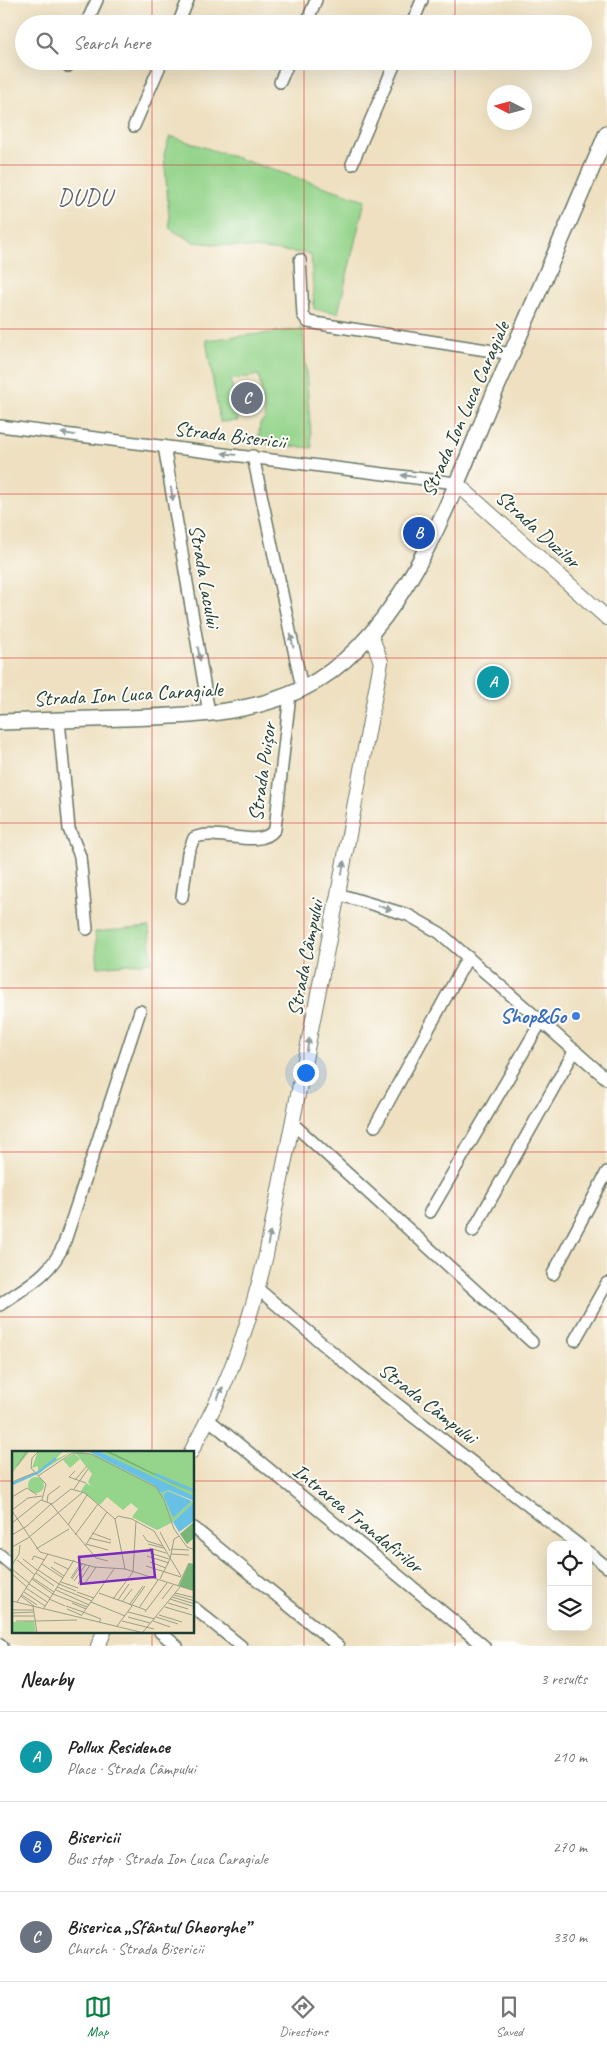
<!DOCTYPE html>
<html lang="en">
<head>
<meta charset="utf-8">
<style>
  :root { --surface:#fff; --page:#f6f6f6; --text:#222; --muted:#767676; --line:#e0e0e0; --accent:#0b8043 }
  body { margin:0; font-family:Caveat,sans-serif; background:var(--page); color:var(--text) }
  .controls { position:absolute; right:15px; bottom:15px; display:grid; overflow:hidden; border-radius:10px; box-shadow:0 5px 20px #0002 }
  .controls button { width:45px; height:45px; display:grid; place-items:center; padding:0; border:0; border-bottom:1px solid var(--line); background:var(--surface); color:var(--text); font:25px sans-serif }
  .compass { position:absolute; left:487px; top:85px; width:45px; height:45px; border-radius:50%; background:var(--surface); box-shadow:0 5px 20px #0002; rotate:276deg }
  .you { position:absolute; left:305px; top:1072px; width:18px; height:18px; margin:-12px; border:4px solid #fff; border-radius:50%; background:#1a73e8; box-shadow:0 0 0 8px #1a73e833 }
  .badge { display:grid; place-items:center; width:32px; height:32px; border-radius:50%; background:var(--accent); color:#fff; font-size:16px; font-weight:700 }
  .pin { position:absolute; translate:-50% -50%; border:2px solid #fff; box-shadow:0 1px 5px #0006 }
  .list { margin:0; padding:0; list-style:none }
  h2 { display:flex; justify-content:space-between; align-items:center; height:65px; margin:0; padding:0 20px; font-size:21px }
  h2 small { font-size:16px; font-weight:400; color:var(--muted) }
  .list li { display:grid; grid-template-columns:32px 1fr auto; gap:15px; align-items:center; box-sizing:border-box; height:90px; padding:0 20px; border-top:1px solid var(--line) }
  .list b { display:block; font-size:19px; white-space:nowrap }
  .list p { margin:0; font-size:16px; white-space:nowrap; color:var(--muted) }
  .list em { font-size:16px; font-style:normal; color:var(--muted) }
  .icon { flex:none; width:28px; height:28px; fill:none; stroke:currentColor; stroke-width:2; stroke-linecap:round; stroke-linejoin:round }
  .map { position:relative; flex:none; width:607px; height:1646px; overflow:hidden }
  .search { position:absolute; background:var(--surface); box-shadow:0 5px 20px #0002; left:15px; right:15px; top:15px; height:55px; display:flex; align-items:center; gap:12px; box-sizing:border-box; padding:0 18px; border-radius:28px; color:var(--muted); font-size:19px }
  .sheet { height:335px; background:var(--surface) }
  nav { display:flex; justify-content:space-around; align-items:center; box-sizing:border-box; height:70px; border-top:1px solid var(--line); background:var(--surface); font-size:14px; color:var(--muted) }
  nav a { display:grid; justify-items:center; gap:2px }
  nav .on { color:var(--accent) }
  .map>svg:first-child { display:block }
  .green { fill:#94d48b; stroke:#5a8860 }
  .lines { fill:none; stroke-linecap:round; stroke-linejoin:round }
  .minor-casing { stroke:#677665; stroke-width:14 }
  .tertiary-casing { stroke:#677665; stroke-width:16 }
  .secondary-casing { stroke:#677665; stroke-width:18 }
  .minor { stroke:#fff; stroke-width:11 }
  .tertiary { stroke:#fff; stroke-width:14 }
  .secondary { stroke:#fff; stroke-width:15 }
  .oneway { fill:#8f9e9a }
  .grid { fill:none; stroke:#d62828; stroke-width:1; stroke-opacity:0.55 }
  .shop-dot { fill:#3f7fe0; stroke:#fdfcf7; stroke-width:2 }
  .labels { text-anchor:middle; stroke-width:4; stroke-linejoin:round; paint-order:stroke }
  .street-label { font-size:21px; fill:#1f3d34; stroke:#fdfcf7 }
  .shop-label { font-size:21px; font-weight:bold; fill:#366cbe; stroke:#fdfcf7; text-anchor:end }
  .quarter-label { font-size:24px; letter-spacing:1px; fill:#5e606b; stroke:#fdfcf7 }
  .inset-river { fill:none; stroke:#68c1e5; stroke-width:2.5 }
  .inset-road { fill:none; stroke:#9b9f88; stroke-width:1 }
  .view { fill:#7b2cbf; fill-opacity:0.15; stroke:#7b2cbf; stroke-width:2.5 }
  .inset-edge { fill:none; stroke:#1f3d34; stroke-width:2.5 }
</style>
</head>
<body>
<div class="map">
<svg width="607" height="1646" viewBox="0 0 607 1646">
  <rect width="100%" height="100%" fill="#fdfcf7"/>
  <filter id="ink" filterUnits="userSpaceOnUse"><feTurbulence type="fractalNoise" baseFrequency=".02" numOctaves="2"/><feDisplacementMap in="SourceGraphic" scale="10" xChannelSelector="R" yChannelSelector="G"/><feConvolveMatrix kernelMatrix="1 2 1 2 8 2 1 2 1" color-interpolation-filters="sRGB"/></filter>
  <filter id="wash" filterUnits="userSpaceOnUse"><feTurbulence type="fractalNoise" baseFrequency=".0096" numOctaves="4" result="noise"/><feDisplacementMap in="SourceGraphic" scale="20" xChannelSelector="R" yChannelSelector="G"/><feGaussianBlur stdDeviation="1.12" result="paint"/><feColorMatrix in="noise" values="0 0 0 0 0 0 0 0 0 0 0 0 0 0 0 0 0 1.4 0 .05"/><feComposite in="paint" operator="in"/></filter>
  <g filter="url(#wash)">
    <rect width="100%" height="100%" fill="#eee0c0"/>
    <g class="green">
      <path d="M170,136L365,200L338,313L314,309L311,254L194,242L170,229L164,154Z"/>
      <path d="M303,329L312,448L258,443L260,423L265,419L259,375L231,380L238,421L220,422L206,340Z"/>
      <path d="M149,927L152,962L98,967L95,932Z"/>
    </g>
  </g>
  <g filter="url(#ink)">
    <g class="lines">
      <defs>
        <g id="minor">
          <path d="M86,24L97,0"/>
          <path d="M178,24L188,0"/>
          <path d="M306,24L316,0"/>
          <path d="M412,24L422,0"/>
          <path d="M68,66L70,61"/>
          <path d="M280,82L289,61"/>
          <path d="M134,126L162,61"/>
          <path d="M352,164L396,61"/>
          <path d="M300,260L303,315L308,322L512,354"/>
          <path d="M0,426L456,483"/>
          <path d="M164,446L209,713"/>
          <path d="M253,456L302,688"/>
          <path d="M59,720L69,829L80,856L87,929"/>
          <path d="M338,894L408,915L440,933L607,1079"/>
          <path d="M182,897L188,853L194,838C216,827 260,851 275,829L290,694"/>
          <path d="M292,1123L532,1342"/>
          <path d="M375,1126L468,957"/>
          <path d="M430,1212L542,1020"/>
          <path d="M473,1231L575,1050"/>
          <path d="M553,1274L607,1172"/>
          <path d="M258,1289L357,1373L579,1545"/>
          <path d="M0,1305C27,1285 50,1276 64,1244L140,1011"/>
          <path d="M575,1340L607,1283"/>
          <path d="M208,1419L484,1646"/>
          <path d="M194,1528L338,1646"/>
          <path d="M588,1552L607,1567"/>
          <path d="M0,1555L14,1567"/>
          <path d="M194,1608L241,1646"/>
          <path d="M160,1632L177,1646"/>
          <path d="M0,1644L2,1646"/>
        </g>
        <g id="tertiary">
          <path d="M456,483L607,618"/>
          <path d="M191,1452C201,1432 213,1411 222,1390C241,1347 255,1301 266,1255L338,894L381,662L371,635"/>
          <path d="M98,1646L104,1632"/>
        </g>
        <path id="secondary" d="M0,722C41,721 83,719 124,718C183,716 248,715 302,689C407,637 453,488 497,387C534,303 571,218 607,133"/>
      </defs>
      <use href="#minor" class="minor-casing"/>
      <use href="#tertiary" class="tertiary-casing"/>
      <use href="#secondary" class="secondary-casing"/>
      <use href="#minor" class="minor"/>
      <use href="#tertiary" class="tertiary"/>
      <use href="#secondary" class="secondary"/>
    </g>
    <defs><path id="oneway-solid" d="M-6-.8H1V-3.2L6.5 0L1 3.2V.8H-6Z" transform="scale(1.25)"/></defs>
    <g class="oneway">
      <use href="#oneway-solid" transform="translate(68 434) rotate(-173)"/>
      <use href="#oneway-solid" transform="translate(229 454) rotate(-173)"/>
      <use href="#oneway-solid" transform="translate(408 476) rotate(-173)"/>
      <use href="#oneway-solid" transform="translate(172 494) rotate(80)"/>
      <use href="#oneway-solid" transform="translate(292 641) rotate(-102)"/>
      <use href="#oneway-solid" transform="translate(199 654) rotate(80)"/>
      <use href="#oneway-solid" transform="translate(343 868) rotate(-79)"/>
      <use href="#oneway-solid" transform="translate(385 908) rotate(17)"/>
      <use href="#oneway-solid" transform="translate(308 1045) rotate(-79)"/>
      <use href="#oneway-solid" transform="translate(269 1238) rotate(-79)"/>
      <use href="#oneway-solid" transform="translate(220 1393) rotate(-65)"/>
    </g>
  </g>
  <path class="grid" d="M152,0V24M304,0V24M455,0V24M152,61V1452M304,61V1646M455,61V1646M0,165H607M0,329H607M0,494H607M0,658H607M0,823H607M0,988H607M0,1152H607M0,1317H607M0,1481H14M194,1481H607M152,1632V1646"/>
  <circle class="shop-dot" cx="576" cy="1016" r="5"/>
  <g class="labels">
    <g class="street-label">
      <text transform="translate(465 409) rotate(-66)" y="7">Strada Ion Luca Caragiale</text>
      <text transform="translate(230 435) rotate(7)" y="7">Strada Bisericii</text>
      <text transform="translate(538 529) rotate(42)" y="7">Strada Duzilor</text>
      <text transform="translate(205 576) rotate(80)" y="7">Strada Lacului</text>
      <text transform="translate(128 694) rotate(-3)" y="7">Strada Ion Luca Caragiale</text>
      <text transform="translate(262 772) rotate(-82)" y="7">Strada Puișor</text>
      <text transform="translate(305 958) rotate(-79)" y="7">Strada Câmpului</text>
      <text transform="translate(428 1403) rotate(38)" y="7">Strada Câmpului</text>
      <text transform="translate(358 1518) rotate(39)" y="7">Intrarea Trandafirilor</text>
    </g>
    <g class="shop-label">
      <text x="566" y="1023">Shop&amp;Go</text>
    </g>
    <g class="quarter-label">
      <text x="85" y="205">DUDU</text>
    </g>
  </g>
  <g transform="translate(12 1451)">
    <rect width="182" height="182" fill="#eee0c0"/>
    <path d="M0,0H18L0,22ZM26,0H51L43,9L61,0L26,22V15L20,17ZM62,0L82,3L142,34L149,42L156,39L182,51L161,71L145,79L120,66L126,58L119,52L111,59L95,46L88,54L69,40L74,32L79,35L76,31L80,23ZM155,40L180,50L161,67L151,44ZM86,0H182V45L155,34ZM62,2L68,8L58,17L51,9ZM16 34a8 8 0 1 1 16 0a8 8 0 1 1-16 0ZM22,170L24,182H0V171Z" fill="#94d48b" fill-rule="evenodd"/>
    <path d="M92,0H97L182,42L159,32ZM182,71V87L175,93L168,83ZM177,112L182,113V140L167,135Z" fill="#77b677"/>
    <path d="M76,0H86L182,45V50L156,39L149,42L142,34ZM155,40L180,50L161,67L151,44ZM182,51V70L167,81L161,71Z" fill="#68c1e5"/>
    <path class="inset-river" d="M143,23L183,40M0,33L27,21L44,7"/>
    <path class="inset-road" d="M27,0L20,7L19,17L34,33L30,49M5,15L15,0M63,20L57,26L74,32M26,25L60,2L79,3L144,36L152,49L162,78L175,96L183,99M63,29L75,15M0,31L22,22M62,38L76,18M0,46L15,37L25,44M35,51L36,44L48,35M0,59L16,47L30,45M0,60L28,101L82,116L114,118M103,68L106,65L120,68L142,80L169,125M0,72L29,49L40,53L59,38L73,42L103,68L113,118L183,140M56,74L75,44M148,81L158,100M80,82L99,89M0,84L15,75L39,53L84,107L96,110M63,84L86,53M131,84L135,90L151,95M77,87L99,92M74,93L96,99M136,93L152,97M73,95L95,61M0,96L16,87L71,41M137,97L154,102M24,98L57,78M159,98L177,99M138,102L157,108M159,103L177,104M135,105L157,112M11,108L25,119M5,109L23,124M20,109L22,105L33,109M42,111L56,118M138,111L154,117M30,113L51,127M0,114L7,103L8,94M134,115L169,126M39,116L52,125M0,118L17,132M26,119L47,133M24,122L42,135M0,123L15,136M21,127L42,141M59,127L69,112M20,128L41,143L75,156M60,128L71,112M148,128L158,108L162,88L167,85M62,130L74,113M49,131L66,137M17,133L38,147M47,133L64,140M66,133L78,114M72,134L84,116M166,135L177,112M45,136L80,150M14,137L35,151M44,139L77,154M12,141L33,155M65,141L82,147M87,142L134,159M163,142L183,147M10,144L25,154M162,144L183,150M9,145L22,155M160,146L183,153M37,148L53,155M101,148L121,121L124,70M150,148L161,134M158,148L183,156M106,149L117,133M0,150L132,182M5,151L36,103M79,151L113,165M110,151L120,138M60,152L74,158M156,152L176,158M117,154L131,135M21,155L25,182M54,155L71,161M119,155L133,135M153,156L180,164M32,157L62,109M127,157L146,129M55,158L69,164M0,159H21M71,161L89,168L87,171M116,161L143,168M133,161L155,132M0,162L22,161M147,164L170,171M0,165H22M69,165L102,118M116,166L138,172M144,166L166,173M4,170H23M23,170L65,169M110,170L142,178M141,170L158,176M105,175L120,155M131,181L168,136"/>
    <path class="view" d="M140,99L143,126L69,133L67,106Z"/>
    <rect width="182" height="182" class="inset-edge"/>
  </g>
</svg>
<div class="controls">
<button><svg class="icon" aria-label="locate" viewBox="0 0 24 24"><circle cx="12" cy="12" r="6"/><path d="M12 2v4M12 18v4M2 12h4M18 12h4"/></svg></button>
<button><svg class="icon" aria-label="layers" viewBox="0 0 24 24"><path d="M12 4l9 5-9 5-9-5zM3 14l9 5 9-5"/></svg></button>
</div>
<svg class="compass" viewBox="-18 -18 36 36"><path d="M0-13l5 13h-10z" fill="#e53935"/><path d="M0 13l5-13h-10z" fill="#767676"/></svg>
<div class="you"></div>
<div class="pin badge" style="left:493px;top:682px;background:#0f9aa8">A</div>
<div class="pin badge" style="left:419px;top:533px;background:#1a4fb4">B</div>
<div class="pin badge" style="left:247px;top:398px;background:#6b7280">C</div>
<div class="search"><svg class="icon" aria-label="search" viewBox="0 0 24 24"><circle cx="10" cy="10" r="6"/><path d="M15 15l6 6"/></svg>Search here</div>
</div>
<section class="sheet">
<h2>Nearby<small>3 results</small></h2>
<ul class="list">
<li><span class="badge" style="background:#0f9aa8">A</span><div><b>Pollux Residence</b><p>Place · Strada Câmpului</p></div><em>210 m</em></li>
<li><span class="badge" style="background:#1a4fb4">B</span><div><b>Bisericii</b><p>Bus stop · Strada Ion Luca Caragiale</p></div><em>270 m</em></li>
<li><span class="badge" style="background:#6b7280">C</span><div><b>Biserica „Sfântul Gheorghe”</b><p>Church · Strada Bisericii</p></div><em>330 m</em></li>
</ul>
</section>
<nav>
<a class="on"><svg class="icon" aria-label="map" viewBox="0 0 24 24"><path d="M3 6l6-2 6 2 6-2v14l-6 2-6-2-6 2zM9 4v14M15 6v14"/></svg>Map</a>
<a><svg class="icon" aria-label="directions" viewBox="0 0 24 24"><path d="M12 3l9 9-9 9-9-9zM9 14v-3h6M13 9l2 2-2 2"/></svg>Directions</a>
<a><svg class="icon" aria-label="saved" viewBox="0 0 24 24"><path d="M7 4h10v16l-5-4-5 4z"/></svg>Saved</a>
</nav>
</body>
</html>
